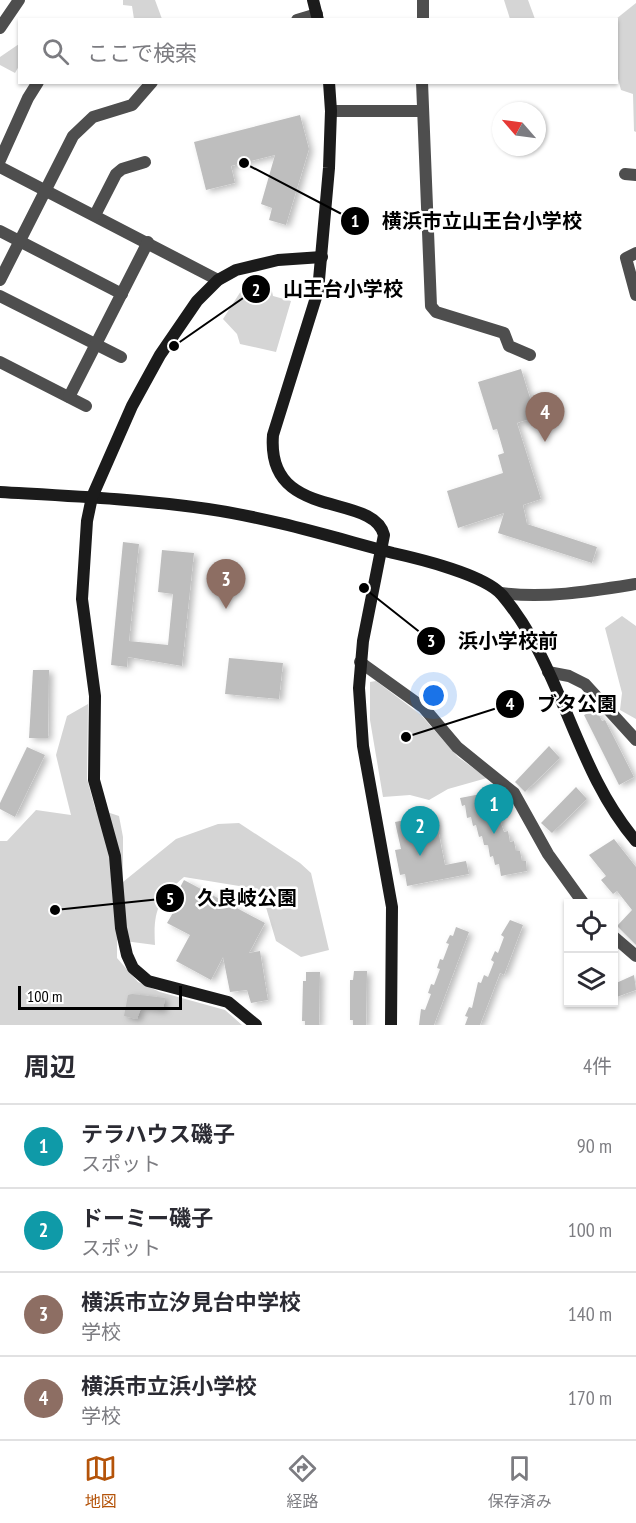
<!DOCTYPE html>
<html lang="ja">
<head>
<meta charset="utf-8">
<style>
  :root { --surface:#fff; --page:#f7f7f7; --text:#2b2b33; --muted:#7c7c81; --line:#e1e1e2; --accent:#b45309 }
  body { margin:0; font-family:"PT Sans Narrow","Noto Sans JP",sans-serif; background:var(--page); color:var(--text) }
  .controls { position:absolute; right:18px; bottom:18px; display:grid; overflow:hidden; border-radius:0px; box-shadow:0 2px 4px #0004 }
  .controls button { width:54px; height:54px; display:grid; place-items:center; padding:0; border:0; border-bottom:2px solid var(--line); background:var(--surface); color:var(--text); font:30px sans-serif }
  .compass { position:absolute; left:492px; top:102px; width:54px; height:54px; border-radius:50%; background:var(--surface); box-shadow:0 2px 4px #0004; rotate:298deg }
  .scale { position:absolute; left:18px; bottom:15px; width:164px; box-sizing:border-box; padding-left:6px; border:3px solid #000; border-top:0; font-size:16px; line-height:21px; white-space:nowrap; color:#000; -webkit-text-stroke:4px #fff; paint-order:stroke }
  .you { position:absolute; left:434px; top:696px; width:21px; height:21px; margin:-15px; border:4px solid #fff; border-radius:50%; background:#1a73e8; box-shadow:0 0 0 9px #1a73e833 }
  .badge { display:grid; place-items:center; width:39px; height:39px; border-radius:50%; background:var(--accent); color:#fff; font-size:20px; font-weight:700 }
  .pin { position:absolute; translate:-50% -50px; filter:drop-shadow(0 2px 3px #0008) }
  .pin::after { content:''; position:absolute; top:32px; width:21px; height:18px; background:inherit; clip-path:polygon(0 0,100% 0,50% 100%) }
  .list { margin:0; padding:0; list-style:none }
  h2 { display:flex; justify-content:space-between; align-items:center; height:78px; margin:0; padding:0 24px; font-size:26px }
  h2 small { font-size:20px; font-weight:400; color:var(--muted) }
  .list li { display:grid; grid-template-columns:39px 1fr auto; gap:18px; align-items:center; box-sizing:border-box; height:84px; padding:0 24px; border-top:2px solid var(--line) }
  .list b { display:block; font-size:22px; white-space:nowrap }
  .list p { margin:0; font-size:20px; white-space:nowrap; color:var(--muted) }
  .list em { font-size:20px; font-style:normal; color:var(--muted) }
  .icon { flex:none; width:33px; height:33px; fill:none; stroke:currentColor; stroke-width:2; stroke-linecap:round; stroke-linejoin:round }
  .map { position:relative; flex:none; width:636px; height:1025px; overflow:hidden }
  .search { position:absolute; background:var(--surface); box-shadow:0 2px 4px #0004; left:18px; right:18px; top:18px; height:66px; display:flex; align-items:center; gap:15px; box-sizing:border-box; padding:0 21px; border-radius:0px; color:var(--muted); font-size:22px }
  .sheet { height:414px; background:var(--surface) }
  nav { display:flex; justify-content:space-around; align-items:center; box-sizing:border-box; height:84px; border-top:2px solid var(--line); background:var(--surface); font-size:16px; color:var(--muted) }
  nav a { display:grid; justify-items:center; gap:3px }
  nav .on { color:var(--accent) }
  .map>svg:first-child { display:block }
  .green { fill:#d5d5d5 }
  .building { fill:#bebebe; filter:url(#shadow) }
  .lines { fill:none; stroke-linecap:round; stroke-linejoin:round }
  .street { stroke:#4e4e4e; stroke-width:12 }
  .secondary { stroke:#1b1b1b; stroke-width:12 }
  .leader { fill:none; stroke:#000; stroke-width:2 }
  .callout-dot { fill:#000; stroke:#fff; stroke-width:2 }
  .mark-label { font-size:18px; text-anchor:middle; font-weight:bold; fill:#fff }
  .callout-label { font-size:20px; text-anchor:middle; font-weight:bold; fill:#000; stroke:#fff; stroke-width:5; stroke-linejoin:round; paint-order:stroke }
</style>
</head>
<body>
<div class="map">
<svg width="636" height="1025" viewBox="0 0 636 1025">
  <defs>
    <filter id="shadow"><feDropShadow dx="4" dy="2.5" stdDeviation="3" flood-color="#0004"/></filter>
  </defs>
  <rect width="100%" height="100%" fill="#fff"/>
  <g class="green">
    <path d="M123,0H155L162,19H134L132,6L123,5Z"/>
    <path d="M504,0H528L535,19H510Z"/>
    <path d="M636,3V132L634,131L633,94L621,90L617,75L616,19Z"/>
    <path d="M19,44V66L15,73L0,65V57Z"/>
    <path d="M271,287L273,296L291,301L276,352L240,344L237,334L223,319L241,291Z"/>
    <path d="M622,616L636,626V719L620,710L622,693L605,628Z"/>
    <path d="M376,681L421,715L458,757L487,778L448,789L429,800L410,795L383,797L370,720V682Z"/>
    <path d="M88,704L87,779L95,808L119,816L123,837V882L176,839L218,824L239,823L300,863L311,873L329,950L301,957L276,941L265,904L257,889L184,877C158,899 153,911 155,945L117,940V958L138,982L160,992L225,1010L242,1025H0V841H7L36,810L71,815L56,755L67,716Z"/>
  </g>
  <g class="building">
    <path d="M300,115L309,149L286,225L269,220L272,208L261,204L275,155L231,166L235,183L206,190L194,142Z"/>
    <path d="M521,369L536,417L517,423L541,499L523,505L527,524L597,547L592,563L498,533L504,513L458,528L447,491L503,473L498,455L504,453L497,429L493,430L478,382Z"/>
    <path d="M123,542L139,544L129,641L168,645L173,594L158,592L162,550L194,553L182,666L128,657L127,667L111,665Z"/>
    <path d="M229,658L283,663L279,699L225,694Z"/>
    <path d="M33,670H49L48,738H29Z"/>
    <path d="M596,709L602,721L605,720L634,777L619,785L584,715Z"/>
    <path d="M549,746L560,758L525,792L515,782Z"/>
    <path d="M27,747L45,755L15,817L0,809V803Z"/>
    <path d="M576,787L587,799L552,833L541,823Z"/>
    <path d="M486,793L487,803L491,802L493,813L497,812L504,832L508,831L510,842L514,841L516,851H520L522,861H526L527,871L501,876L499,864L495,865L493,856L490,857L488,845H484L482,836L479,837L476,825L473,826L471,817L467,818L465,805L462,806L460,798Z"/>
    <path d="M435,814L445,865L466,861L469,874L407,886L405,874L400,875L395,850L401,849L395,822Z"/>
    <path d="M614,839L636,867V945L617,926L632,910L617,891L613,894L601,880L606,876L589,855Z"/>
    <path d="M184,880L265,923L249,953L260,951L268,1000L251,1003L247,990L230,992L223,957L211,980L176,961L190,935L167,923L174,911L169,908Z"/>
    <path d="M510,920L523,925L504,975L500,973L480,1025H465L468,1017L465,1016L469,1007L472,1008L478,982L481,983L484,975L488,977L494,962L491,960L495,951L498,953L504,937L501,935Z"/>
    <path d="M456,927L469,932L434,1025H419L421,1009L425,1010L431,994L428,993L431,984L434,985L440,969L437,968L440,959L443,960L449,944L446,943L450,935L453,936Z"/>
    <path d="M354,971H367L366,1025H353V1020H350V980H353Z"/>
    <path d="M306,972H320L319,1025H305V1021H302L303,981H306Z"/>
    <path d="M634,975L636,990L614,998V984Z"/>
    <path d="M132,994L165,998L163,1010L141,1008L137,1019L124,1016L128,995Z"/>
  </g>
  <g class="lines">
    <g class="street">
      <path d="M297,20L317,14"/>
      <path d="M423,20V0"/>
      <path d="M0,28L19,0"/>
      <path d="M422,82L431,306L436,312L504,333L509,346L530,355"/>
      <path d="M331,111H422"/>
      <path d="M0,160L28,98L38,82"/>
      <path d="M0,167L218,280"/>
      <path d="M625,174L636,175"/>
      <path d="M95,215L116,174L122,169L145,162"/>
      <path d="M0,231L122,294"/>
      <path d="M636,253L626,258L636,295"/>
      <path d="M0,280L73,136L93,117L132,105L152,82"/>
      <path d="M0,296L121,357"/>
      <path d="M0,362L86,406"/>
      <path d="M69,397L148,242"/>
      <path d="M501,593C545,599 592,591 636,584"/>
      <path d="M360,662L424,708L457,747L514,793L548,854L584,904"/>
      <path d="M548,672L569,676L585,684L636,740"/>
      <path d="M614,937L636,956"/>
    </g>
    <g class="secondary">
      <path d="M313,0L318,20"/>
      <path d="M329,82L331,111L329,168L318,291L273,435C266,523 373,491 384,535L363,641L359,688L363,746L392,907L391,1025"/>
      <path d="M0,492C69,496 139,499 208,509C270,518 332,537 393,553C420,559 485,575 502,595C563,667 574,769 636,841"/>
      <path d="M256,1025L228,1002L148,981L133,968L127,955L121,928L115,856L94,780L95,696L82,599L87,521L92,497L132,406L160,355L197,301L218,280L236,270L278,260L322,257"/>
    </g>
  </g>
  <path class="leader" d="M244 163L355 221M174 346L256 289M364 588L431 641M406 737L510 704M55 910L170 898"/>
  <g class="callout-dot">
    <circle cx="244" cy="163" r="6"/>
    <circle cx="174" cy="346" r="6"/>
    <circle cx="364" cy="588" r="6"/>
    <circle cx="406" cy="737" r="6"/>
    <circle cx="55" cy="910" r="6"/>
    <circle cx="355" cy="221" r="15"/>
    <circle cx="256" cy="289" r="15"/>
    <circle cx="431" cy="641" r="15"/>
    <circle cx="510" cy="704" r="15"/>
    <circle cx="170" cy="898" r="15"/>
  </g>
  <g class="mark-label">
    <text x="355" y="227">1</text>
    <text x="256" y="296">2</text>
    <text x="431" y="647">3</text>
    <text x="510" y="710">4</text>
    <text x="170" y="905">5</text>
  </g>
  <g class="callout-label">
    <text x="482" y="228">横浜市立山王台小学校</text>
    <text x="343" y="296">山王台小学校</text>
    <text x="508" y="648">浜小学校前</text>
    <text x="577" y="711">ブタ公園</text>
    <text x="247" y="905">久良岐公園</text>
  </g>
</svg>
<div class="controls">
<button><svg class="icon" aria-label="locate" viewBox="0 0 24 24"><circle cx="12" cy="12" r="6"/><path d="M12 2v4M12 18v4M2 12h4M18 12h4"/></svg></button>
<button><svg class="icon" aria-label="layers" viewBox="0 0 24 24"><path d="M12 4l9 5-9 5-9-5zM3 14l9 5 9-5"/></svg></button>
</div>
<svg class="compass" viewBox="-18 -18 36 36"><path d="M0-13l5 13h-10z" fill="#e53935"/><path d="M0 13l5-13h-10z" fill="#7c7c81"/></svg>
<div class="scale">100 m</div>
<div class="you"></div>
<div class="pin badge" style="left:494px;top:834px;background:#0f9aa8">1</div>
<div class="pin badge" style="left:420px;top:856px;background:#0f9aa8">2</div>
<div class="pin badge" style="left:226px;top:609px;background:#8d6e63">3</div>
<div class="pin badge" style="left:545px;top:442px;background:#8d6e63">4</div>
<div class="search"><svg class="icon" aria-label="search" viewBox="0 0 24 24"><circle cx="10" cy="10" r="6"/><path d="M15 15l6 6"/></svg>ここで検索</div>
</div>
<section class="sheet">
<h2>周辺<small>4件</small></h2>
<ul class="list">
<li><span class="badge" style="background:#0f9aa8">1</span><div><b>テラハウス磯子</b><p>スポット</p></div><em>90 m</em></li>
<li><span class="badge" style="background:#0f9aa8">2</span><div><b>ドーミー磯子</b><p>スポット</p></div><em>100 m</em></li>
<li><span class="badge" style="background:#8d6e63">3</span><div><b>横浜市立汐見台中学校</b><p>学校</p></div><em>140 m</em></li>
<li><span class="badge" style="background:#8d6e63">4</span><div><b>横浜市立浜小学校</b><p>学校</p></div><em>170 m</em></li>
</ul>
</section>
<nav>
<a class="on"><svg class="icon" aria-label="map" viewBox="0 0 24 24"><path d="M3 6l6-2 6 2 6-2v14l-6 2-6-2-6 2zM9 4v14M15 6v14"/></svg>地図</a>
<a><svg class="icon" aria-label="directions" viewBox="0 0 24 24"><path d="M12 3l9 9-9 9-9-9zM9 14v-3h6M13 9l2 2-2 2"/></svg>経路</a>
<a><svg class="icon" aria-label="saved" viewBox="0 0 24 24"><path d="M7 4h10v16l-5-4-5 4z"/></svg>保存済み</a>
</nav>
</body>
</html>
